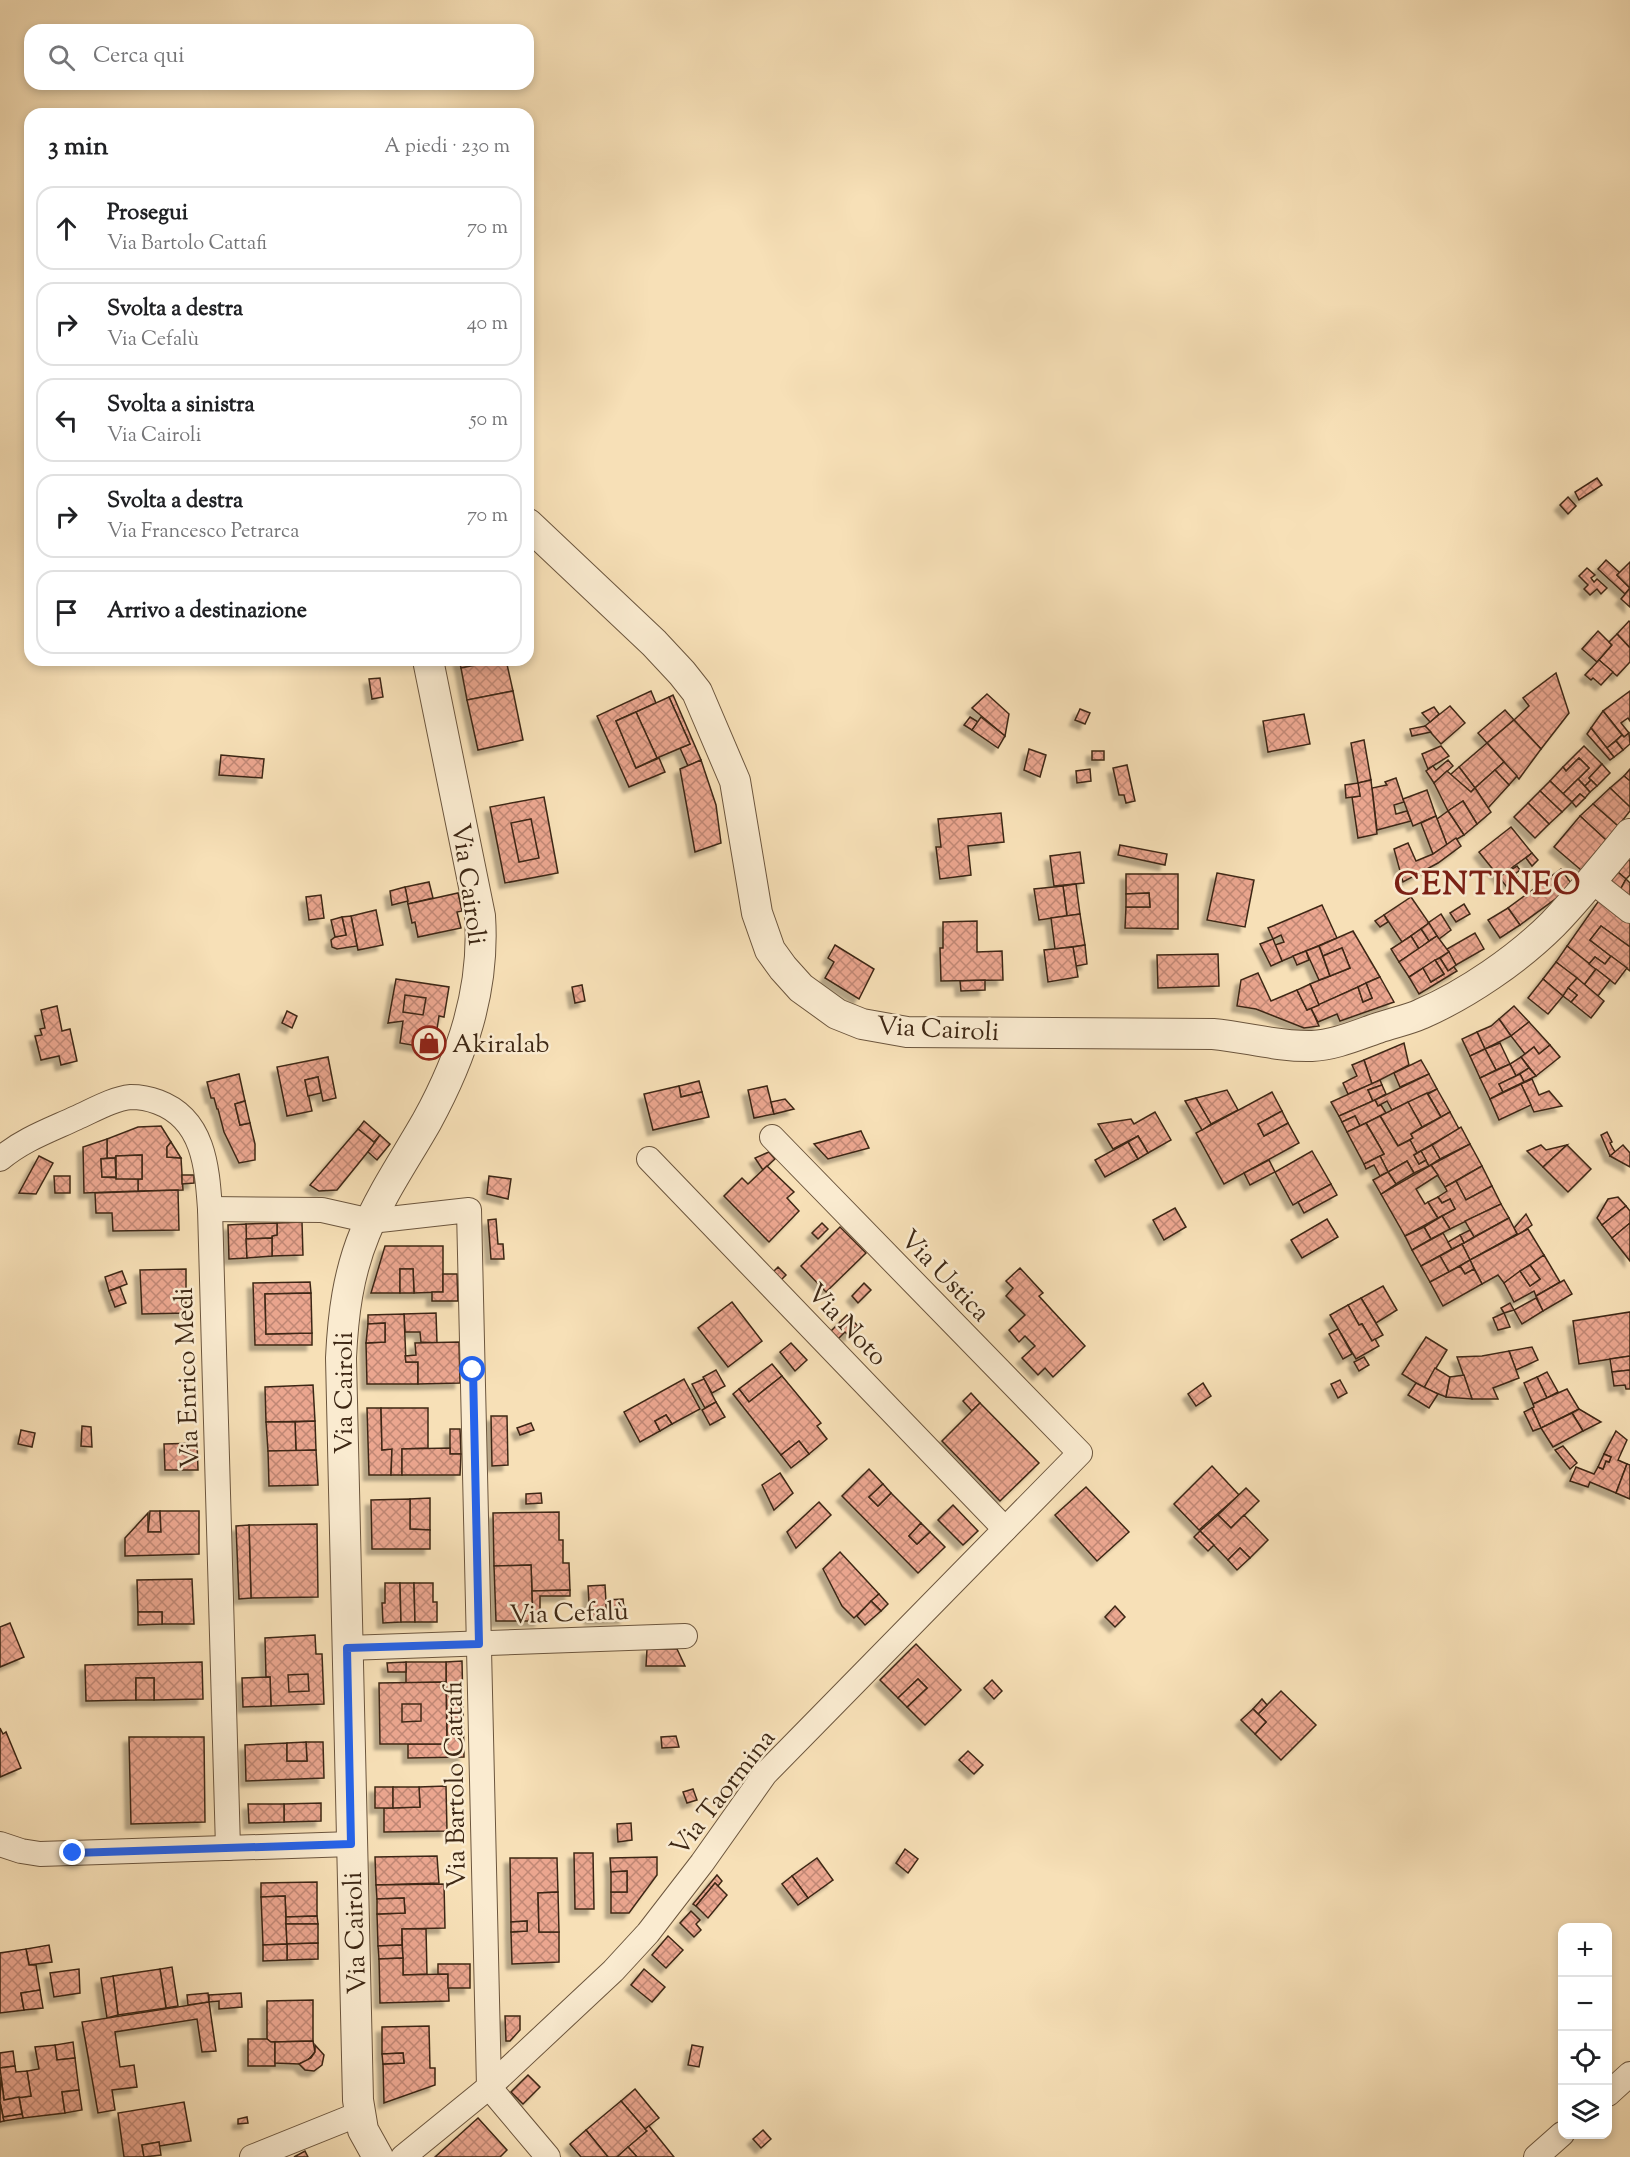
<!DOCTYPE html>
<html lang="it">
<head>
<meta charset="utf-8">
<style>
  :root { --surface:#fff; --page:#f6f6f6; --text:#202124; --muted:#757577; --line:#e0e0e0 }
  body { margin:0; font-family:"Sorts Mill Goudy",serif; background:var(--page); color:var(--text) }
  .controls { position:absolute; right:18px; bottom:18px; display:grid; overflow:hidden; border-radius:12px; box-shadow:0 3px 9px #0003 }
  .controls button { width:54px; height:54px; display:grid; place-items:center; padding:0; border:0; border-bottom:2px solid var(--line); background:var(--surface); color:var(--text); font:30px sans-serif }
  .stop { position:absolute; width:18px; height:18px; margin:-14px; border:4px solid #2563eb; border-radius:50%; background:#fff }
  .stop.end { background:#2563eb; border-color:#fff; box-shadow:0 2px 6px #0008 }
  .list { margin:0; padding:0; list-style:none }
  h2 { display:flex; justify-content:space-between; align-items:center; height:78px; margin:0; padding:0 24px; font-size:26px }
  h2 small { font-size:20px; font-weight:400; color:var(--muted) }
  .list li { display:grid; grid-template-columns:39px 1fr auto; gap:18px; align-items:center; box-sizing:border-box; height:84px; margin:0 12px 12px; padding:0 12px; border:2px solid var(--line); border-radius:18px }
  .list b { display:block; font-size:22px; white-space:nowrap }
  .list p { margin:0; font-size:20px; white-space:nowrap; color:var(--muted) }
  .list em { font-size:20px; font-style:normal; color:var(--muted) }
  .icon { flex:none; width:33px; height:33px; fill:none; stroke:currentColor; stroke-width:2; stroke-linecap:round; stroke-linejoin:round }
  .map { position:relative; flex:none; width:1630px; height:2157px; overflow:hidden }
  .search { position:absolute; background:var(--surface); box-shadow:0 3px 9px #0003; left:24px; top:24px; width:510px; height:66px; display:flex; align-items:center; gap:15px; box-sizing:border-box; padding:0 21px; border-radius:18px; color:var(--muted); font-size:22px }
  .panel { position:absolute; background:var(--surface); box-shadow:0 3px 9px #0003; left:24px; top:108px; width:510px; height:558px; border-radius:18px }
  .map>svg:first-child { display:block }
  .building { fill:url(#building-cross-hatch); stroke:#3e2815; stroke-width:1.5; filter:url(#shadow) }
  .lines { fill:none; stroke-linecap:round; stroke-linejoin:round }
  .minor-casing { stroke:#6c563e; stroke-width:26 }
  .tertiary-casing { stroke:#6c563e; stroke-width:32 }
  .minor { stroke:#faebd0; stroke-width:24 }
  .tertiary { stroke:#faebd0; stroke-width:30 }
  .route { stroke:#2563eb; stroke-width:8 }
  .labels { text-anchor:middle; stroke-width:5; stroke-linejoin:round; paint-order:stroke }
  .street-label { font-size:26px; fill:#3e2815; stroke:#faebd0 }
  .poi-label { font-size:26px; fill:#3e2815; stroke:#faebd0; text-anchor:start }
  .district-label { font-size:32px; font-weight:bold; letter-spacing:1.5px; fill:#7a1f14; stroke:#faebd0 }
</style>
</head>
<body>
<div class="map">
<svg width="1630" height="2157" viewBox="0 0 1630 2157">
  <defs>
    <pattern id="building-cross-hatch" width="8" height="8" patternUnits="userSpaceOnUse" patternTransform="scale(1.5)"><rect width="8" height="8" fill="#eba68f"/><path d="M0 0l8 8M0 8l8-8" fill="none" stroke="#c08774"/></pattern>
    <filter id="shadow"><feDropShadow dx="-5.5" dy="5.5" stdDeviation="1.5" flood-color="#0004"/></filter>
  </defs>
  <rect width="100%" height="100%" fill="#f7e0b7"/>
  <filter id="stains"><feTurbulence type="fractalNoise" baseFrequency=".00333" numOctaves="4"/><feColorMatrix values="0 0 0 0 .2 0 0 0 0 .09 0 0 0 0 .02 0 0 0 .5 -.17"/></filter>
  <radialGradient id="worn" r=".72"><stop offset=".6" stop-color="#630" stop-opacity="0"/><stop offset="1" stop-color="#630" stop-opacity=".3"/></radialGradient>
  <g class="building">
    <path d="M1597,478L1602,485L1579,500L1575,492Z"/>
    <path d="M1568,497L1576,506L1568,514L1560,505Z"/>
    <path d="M1606,560L1620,573L1617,575L1630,588L1625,594L1598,569Z"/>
    <path d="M1630,562V588L1617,575Z"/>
    <path d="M1587,568L1595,575L1591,578L1594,582L1597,579L1607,588L1601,594L1597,589L1590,595L1584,589L1588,585L1579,576Z"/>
    <path d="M1630,588V607L1621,599Z"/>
    <path d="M1629,621L1630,622V648L1617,634Z"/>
    <path d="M1598,631L1612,645L1597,662L1582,649Z"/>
    <path d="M1617,634L1630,648V662L1617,676L1599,660L1612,645L1609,642Z"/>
    <path d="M459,660H500L461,668Z"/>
    <path d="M500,660H506L513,691L467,700L461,668Z"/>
    <path d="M1599,660L1613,672L1601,685L1593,678L1591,680L1585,675Z"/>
    <path d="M1556,673L1569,713L1541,749L1514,720L1529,706L1523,698Z"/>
    <path d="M380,678L383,697L372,699L369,679Z"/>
    <path d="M513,691L523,740L478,750L467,700Z"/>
    <path d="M651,691L656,703L616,721L636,768L659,758L665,772L629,787L597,716Z"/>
    <path d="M1630,691V721L1628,718L1621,723L1629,733L1624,737L1603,711Z"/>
    <path d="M987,694L1009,714L1005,736L972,708Z"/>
    <path d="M673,695L701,760L688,766L680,748L690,744L669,697Z"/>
    <path d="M669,697L690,744L657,758L636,712Z"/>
    <path d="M1450,706L1465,723L1441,744L1425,726Z"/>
    <path d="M1434,707L1439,714L1430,722L1422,713Z"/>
    <path d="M1080,709L1090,713L1085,724L1075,720Z"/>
    <path d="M1505,710L1514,720L1487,743L1478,733Z"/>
    <path d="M1603,711L1622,735L1607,748L1591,728Z"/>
    <path d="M636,712L657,758L636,768L616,721Z"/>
    <path d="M1304,714L1310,744L1268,752L1263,721Z"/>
    <path d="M970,717L978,722L972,730L964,725Z"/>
    <path d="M981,717L1005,736L998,748L972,730Z"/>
    <path d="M1514,720L1541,749L1519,779L1487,743Z"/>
    <path d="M1425,726L1431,732L1412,736L1410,729Z"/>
    <path d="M1591,728L1614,757L1610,760L1587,734Z"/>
    <path d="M1629,733L1630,744L1623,750L1616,741L1622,735L1624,737Z"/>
    <path d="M1364,740L1371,780L1358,783L1351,743Z"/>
    <path d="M1616,741L1623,750L1614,757L1607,748Z"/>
    <path d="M1487,743L1504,762L1475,788L1459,767Z"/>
    <path d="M1441,746L1449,756L1428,769L1422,754Z"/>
    <path d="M1584,746L1602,764L1589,778L1591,780L1585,786L1578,779L1589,768L1579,758L1566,771L1563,767Z"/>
    <path d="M1029,749L1046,755L1040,777L1024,770Z"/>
    <rect x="1092" y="751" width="12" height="9"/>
    <path d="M221,755L264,759L262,778L219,775Z"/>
    <path d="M1579,758L1589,768L1563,794L1550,781L1563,767L1566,771Z"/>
    <path d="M701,760L716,805L721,843L695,852L680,769Z"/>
    <path d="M1448,760L1453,766L1434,783L1426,771L1433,766L1436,770Z"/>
    <path d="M1504,762L1517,776L1509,785L1495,770Z"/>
    <path d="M1602,764L1610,773L1597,786L1589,778Z"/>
    <path d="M1127,765L1135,801L1126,803L1124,795H1119L1113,768Z"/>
    <path d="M1459,767L1475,788L1471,792L1450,775Z"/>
    <path d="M1090,769L1091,781L1077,783L1076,771Z"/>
    <path d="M1630,769V781L1624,776Z"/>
    <path d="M1495,770L1509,785L1488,808L1475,788Z"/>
    <path d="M1447,771L1471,792L1475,788L1491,812L1477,824L1463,801L1448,811L1434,783Z"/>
    <path d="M1624,776L1630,781V807L1610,788Z"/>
    <path d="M1396,778L1404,802L1394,805L1396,814L1407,811L1411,821L1377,830L1372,788L1387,785L1385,782Z"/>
    <path d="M1578,779L1590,792L1585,798L1580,794L1572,802L1563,794Z"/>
    <path d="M1371,780L1377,834L1358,838L1352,797L1360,796L1358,783Z"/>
    <path d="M1591,780L1597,786L1590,792L1585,786Z"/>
    <path d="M1550,781L1572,802L1562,812L1540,791Z"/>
    <path d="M1358,783L1360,796L1346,798L1345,785Z"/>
    <path d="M1610,788L1630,807V811L1618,826L1593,804Z"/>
    <path d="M1427,790L1436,816L1413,826L1403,799Z"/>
    <path d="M1540,791L1562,812L1549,824L1528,803Z"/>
    <path d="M1580,794L1585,798L1576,807L1572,802Z"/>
    <path d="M544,797L558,873L505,883L490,807Z"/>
    <path d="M1463,801L1477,824L1464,835L1448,811Z"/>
    <path d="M1528,803L1549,824L1535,838L1514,817Z"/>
    <path d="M1593,804L1618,826L1606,840L1580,816Z"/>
    <path d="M1448,811L1464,835L1447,845L1437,819Z"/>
    <path d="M1001,813L1004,842L968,846L971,875L940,879L936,847H941L938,819Z"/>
    <path d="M1436,816L1447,845L1433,854L1421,823Z"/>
    <path d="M1580,816L1606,840L1581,870L1554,847Z"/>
    <path d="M531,819L539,858L519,862L511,823Z"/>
    <path d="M1511,827L1532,853L1499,877L1479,852Z"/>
    <path d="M1456,838L1461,846L1438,863L1403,882L1394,849L1408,843L1416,861L1433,854Z"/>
    <path d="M1120,845L1167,854L1165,865L1118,855Z"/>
    <path d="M1080,852L1084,883L1054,886L1050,856Z"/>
    <path d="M1532,853L1538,860L1532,866L1526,858Z"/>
    <path d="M1624,856L1630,861V875L1626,879L1613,868Z"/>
    <path d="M1517,866L1520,870L1515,874L1518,877L1506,886L1499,877Z"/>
    <path d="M1613,868L1626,879L1618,894L1609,887Z"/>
    <path d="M1561,869L1573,886L1520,925L1508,908Z"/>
    <path d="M1217,873L1254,880L1245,927L1207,920Z"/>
    <path d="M1126,874H1178V929L1125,928L1126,907H1150L1149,893L1126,894Z"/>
    <path d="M1626,879L1630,883V900L1618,894Z"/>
    <path d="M429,882L433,898L408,904L405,887Z"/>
    <path d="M1076,884L1080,914L1067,916L1063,886Z"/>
    <path d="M1063,886L1067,916L1039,920L1034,889Z"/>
    <path d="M405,887L408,901L392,905L390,891Z"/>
    <path d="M458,893L462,911L457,912L461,928L418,937L415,922L412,923L408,904Z"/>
    <path d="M1149,893L1150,907H1126V894Z"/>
    <path d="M321,895L324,918L309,920L306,897Z"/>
    <path d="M1411,897L1429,923L1402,942L1384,915Z"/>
    <path d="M1600,899L1630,923V947L1601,926L1590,940L1611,956L1605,964L1595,957L1589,964L1567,946Z"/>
    <path d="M1464,904L1470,914L1456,922L1450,913Z"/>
    <path d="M1322,905L1337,938L1282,961L1275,945L1284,942L1281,935L1273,939L1268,928Z"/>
    <path d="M1508,908L1520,925L1500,938L1488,920Z"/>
    <path d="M376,910L383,945L358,950L351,916Z"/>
    <path d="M1080,914L1085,945L1055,949L1051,918Z"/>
    <path d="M1441,914L1451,930L1439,939L1428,923Z"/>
    <path d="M1384,915L1388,922L1380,927L1375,921Z"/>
    <path d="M351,916L357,946L337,949L332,947L331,940L335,937L346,935L342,917Z"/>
    <path d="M342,917L346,935L335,937L331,920Z"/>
    <path d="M977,921V952L1002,951L1003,980L941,981L940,948H943V922Z"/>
    <path d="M1429,923L1437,936L1429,941L1421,929Z"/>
    <path d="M1601,926L1630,947V971L1590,940Z"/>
    <path d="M1421,929L1429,941L1419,949L1411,936Z"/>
    <path d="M1353,931L1380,977L1319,1005L1310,984L1350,968L1342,948L1323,956L1319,946Z"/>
    <path d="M1475,933L1484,949L1456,965L1447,949Z"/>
    <path d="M1411,936L1419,949L1399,962L1391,949Z"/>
    <path d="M1437,936L1449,952L1409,977L1399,962Z"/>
    <path d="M1273,939L1282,961L1271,966L1260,944Z"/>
    <path d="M835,945L874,969L859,999L825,978L834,962L828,958Z"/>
    <path d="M1085,945L1087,964L1076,966L1073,947Z"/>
    <path d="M1319,946L1330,976L1319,980L1306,951Z"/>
    <path d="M1567,946L1596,969L1584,985L1556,962Z"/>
    <path d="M1073,947L1078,977L1048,982L1044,950Z"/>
    <path d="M1342,948L1350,968L1330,976L1323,956Z"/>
    <path d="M1306,951L1309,960L1297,965L1293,956Z"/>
    <path d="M1449,952L1456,965L1448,971L1440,958Z"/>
    <path d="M1218,954L1219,986L1158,988L1157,955Z"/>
    <path d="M1611,956L1627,968L1615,984L1589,964L1595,957L1605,964Z"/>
    <path d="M1440,958L1448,971L1454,967L1457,971L1419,994L1409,977L1423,968L1431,982L1444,974L1435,960Z"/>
    <path d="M1435,960L1444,974L1431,982L1423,968Z"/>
    <path d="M1556,962L1577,978L1563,996L1543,979Z"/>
    <path d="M1596,969L1610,980L1598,996L1584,985Z"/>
    <path d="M1258,973L1271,1001L1297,990L1307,1010L1311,1008L1319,1026L1304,1028L1256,1009L1237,1006L1241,980Z"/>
    <path d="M1380,977L1394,1002L1340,1021L1337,1014L1318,1022L1311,1008L1358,987L1363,1002L1372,998L1366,983Z"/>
    <path d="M1577,978L1604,1001L1591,1018L1571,1002L1577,995L1568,988Z"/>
    <path d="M396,979L449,987L444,1017L439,1016L434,1049L400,1043L403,1021L388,1023Z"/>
    <path d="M1543,979L1563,996L1548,1014L1528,998Z"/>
    <path d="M985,980V990L961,991L960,981Z"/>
    <path d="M1366,983L1372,998L1363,1002L1358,987Z"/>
    <path d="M1310,984L1319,1005L1307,1010L1297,990Z"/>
    <path d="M582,985L585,1001L575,1003L572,987Z"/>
    <path d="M1568,988L1577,995L1571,1002L1563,996Z"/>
    <path d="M405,995L426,998L423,1015L403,1012Z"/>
    <path d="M57,1006L62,1031L70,1029L77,1061L61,1065L59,1056L41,1060L35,1036L42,1035L40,1029L45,1028L41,1010Z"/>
    <path d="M1514,1006L1529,1022L1511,1036L1499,1019Z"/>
    <path d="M287,1011L297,1016L292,1028L282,1023Z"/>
    <path d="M1499,1019L1511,1036L1485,1049L1477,1032L1491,1026Z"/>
    <path d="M1529,1022L1550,1045L1539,1054L1534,1047L1525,1054L1511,1036Z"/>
    <path d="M1477,1032L1485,1049L1470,1056L1462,1039Z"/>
    <path d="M1404,1043L1409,1065L1372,1084L1364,1060Z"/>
    <path d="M1500,1043L1510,1064L1496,1070L1485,1049Z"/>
    <path d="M1550,1045L1560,1057L1536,1076L1521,1057L1534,1047L1539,1054Z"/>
    <path d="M1485,1049L1496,1070L1480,1078L1470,1056Z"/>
    <path d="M328,1057L336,1098L323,1101L318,1077L305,1080L312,1111L287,1116L277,1067Z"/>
    <path d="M1521,1057L1529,1068L1516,1076L1510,1064Z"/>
    <path d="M1364,1060L1372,1084L1348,1094L1343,1083L1357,1076L1352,1065Z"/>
    <path d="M1421,1060L1429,1074L1400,1087L1394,1073Z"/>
    <path d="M1510,1064L1516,1076L1499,1084L1503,1092L1490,1099L1480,1078Z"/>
    <path d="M1529,1068L1536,1076L1524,1082L1520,1074Z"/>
    <path d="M239,1074L245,1101L235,1104L240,1125L250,1123L255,1144V1160L239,1163L224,1132L218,1109H217L214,1098H211L207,1082Z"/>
    <path d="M1429,1074L1437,1089L1392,1110L1387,1101L1378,1106L1375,1100Z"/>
    <path d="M1520,1074L1524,1082L1503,1092L1499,1084Z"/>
    <path d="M318,1077L321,1093L308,1096L305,1080Z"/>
    <path d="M1532,1079L1539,1095L1549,1091L1562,1106L1534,1112L1521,1084Z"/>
    <path d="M1380,1080L1382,1085L1368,1090L1373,1101L1339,1116L1331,1102Z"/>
    <path d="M699,1081L702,1092L681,1097L679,1086Z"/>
    <path d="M1521,1084L1531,1105L1499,1120L1490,1099Z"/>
    <path d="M1382,1085L1386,1094L1373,1101L1368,1090Z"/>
    <path d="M679,1086L681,1097L702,1092L709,1117L653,1130L644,1094Z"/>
    <path d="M767,1086L774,1114L754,1118L748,1090Z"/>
    <path d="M1437,1089L1450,1112L1441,1117L1428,1094Z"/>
    <path d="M1227,1090L1238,1110L1211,1124L1196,1098Z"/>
    <path d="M1272,1092L1282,1111L1258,1124L1264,1136L1288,1123L1299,1143L1224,1184L1196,1133Z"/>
    <path d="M1427,1093L1441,1117L1422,1127L1408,1102Z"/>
    <path d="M1196,1098L1211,1124L1202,1130L1185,1101Z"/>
    <path d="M785,1099L794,1109L774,1114L771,1102Z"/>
    <path d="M1375,1100L1378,1106L1381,1105L1386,1113L1360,1126L1355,1116L1342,1122L1339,1116Z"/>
    <path d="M245,1101L250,1123L240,1125L235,1104Z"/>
    <path d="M1408,1102L1422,1127L1411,1134L1413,1138L1398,1146L1380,1116Z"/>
    <path d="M1282,1111L1288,1123L1264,1136L1258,1124Z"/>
    <path d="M1155,1112L1171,1140L1148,1153L1138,1136L1113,1149L1098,1124L1131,1119L1134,1124Z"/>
    <path d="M1450,1112L1459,1129L1417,1153L1410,1140L1413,1138L1411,1134Z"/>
    <path d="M1355,1116L1360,1126L1347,1132L1342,1122Z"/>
    <path d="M1380,1116L1398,1146L1410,1140L1417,1153L1414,1155L1419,1164L1426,1160L1429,1166L1414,1173L1407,1161L1388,1172L1380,1156L1384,1154L1366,1123Z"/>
    <path d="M364,1121L380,1135L374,1142L358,1129Z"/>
    <path d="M1366,1123L1384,1154L1364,1164L1347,1132Z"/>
    <path d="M161,1126L171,1142L167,1147V1157L181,1158L183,1190L138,1191V1179H142V1155L116,1156L115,1158H107V1139L138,1127Z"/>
    <path d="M1461,1127L1470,1144L1440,1159L1432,1145Z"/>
    <path d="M358,1129L375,1143L337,1190L319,1191L310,1185Z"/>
    <path d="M861,1131L869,1148L828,1159L814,1144Z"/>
    <path d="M1607,1132L1612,1142L1610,1143L1615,1152L1610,1156L1601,1135Z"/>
    <path d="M380,1135L390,1144L377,1160L368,1152Z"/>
    <path d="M1138,1136L1148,1153L1138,1159L1128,1142Z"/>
    <path d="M107,1139V1158L101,1159L102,1177L138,1179V1191L84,1193L83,1147Z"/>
    <path d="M171,1142L181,1158L167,1157V1147Z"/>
    <path d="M1128,1142L1138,1159L1105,1177L1095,1160Z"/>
    <path d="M1470,1144L1482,1166L1445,1187L1431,1165Z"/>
    <path d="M1432,1145L1440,1159L1429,1166L1421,1151Z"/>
    <path d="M1541,1145L1546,1150L1567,1145L1543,1167L1527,1151Z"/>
    <path d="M1567,1145L1591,1169L1568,1192L1543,1167Z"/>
    <path d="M1623,1145L1630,1153V1167L1610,1156Z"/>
    <path d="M1312,1151L1331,1184L1293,1205L1275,1172Z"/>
    <path d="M1421,1151L1426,1160L1419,1164L1414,1155Z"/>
    <path d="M769,1152L775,1159L763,1170L755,1158Z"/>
    <path d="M142,1155V1179H116V1156Z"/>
    <path d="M39,1156L53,1163L36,1194L19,1193Z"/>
    <path d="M1380,1156L1388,1172L1380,1176L1374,1165L1366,1169L1364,1164Z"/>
    <path d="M115,1158L116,1177H102L101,1159Z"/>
    <path d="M1269,1160L1275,1172L1250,1185L1244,1173Z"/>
    <path d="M1407,1161L1414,1173L1396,1184L1388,1172Z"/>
    <path d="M1431,1165L1438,1175L1416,1189L1425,1204L1428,1202L1438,1218L1405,1236L1381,1194Z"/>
    <path d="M767,1166L794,1192L787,1198L799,1211L769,1242L724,1196L742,1178L748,1184Z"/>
    <path d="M1482,1166L1492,1186L1466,1200L1456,1181Z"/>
    <path d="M1388,1172L1396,1184L1381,1194L1373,1180Z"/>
    <path d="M182,1175H194V1183L182,1184Z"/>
    <path d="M54,1176H70V1193H55Z"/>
    <path d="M489,1176L511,1179L508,1199L487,1194Z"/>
    <path d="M1456,1181L1466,1200L1492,1186L1501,1204L1450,1229L1442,1216L1455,1209L1450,1199L1442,1203L1438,1197L1447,1191L1445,1187Z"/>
    <path d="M1331,1184L1337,1195L1304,1213L1298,1202Z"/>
    <path d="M178,1190L179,1230L113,1231L112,1213H96L95,1193Z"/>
    <path d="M1438,1197L1442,1203L1450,1199L1455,1209L1438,1218L1428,1202Z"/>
    <path d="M1618,1197L1626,1206L1602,1225L1597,1218L1608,1199Z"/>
    <path d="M1501,1204L1509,1218L1474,1237L1465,1221Z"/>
    <path d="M1626,1206L1630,1211V1223L1612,1238L1602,1225Z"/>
    <path d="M1175,1208L1186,1227L1164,1240L1153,1220Z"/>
    <path d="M1526,1214L1532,1225L1518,1235L1514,1228Z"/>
    <path d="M1442,1216L1450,1229L1431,1239L1424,1227Z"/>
    <path d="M1509,1218L1517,1234L1470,1260L1462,1244Z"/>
    <path d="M496,1219L498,1244H503L504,1259H491L488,1220Z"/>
    <path d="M1327,1219L1338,1237L1302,1258L1291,1240Z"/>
    <path d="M302,1222L303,1255L272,1256V1236L277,1235V1223Z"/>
    <path d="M277,1223V1235L272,1236V1238L246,1239V1224Z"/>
    <path d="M822,1223L828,1229L818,1239L812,1233Z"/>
    <path d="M1630,1223V1261L1612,1238Z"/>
    <path d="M246,1224L247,1258L229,1259L228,1225Z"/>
    <path d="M840,1227L866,1253L826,1292L801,1266Z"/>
    <path d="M1424,1227L1431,1239L1412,1250L1405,1236Z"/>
    <path d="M1528,1229L1544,1255L1504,1283L1498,1275L1482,1284L1470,1260Z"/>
    <path d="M1470,1230L1474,1237L1464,1243L1460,1235Z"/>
    <path d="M1443,1233L1452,1249L1421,1266L1412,1250Z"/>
    <path d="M1460,1235L1464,1243L1452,1249L1448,1242Z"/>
    <path d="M272,1238V1256L247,1258L246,1239Z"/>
    <path d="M1462,1244L1470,1260L1449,1272L1440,1256Z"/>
    <path d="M385,1246H443V1292L414,1293L413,1269H400V1293H371Z"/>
    <path d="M1544,1255L1560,1282L1536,1296L1534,1291L1514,1302L1504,1283L1520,1271L1530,1286L1540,1279L1530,1265Z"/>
    <path d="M1440,1256L1449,1272L1430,1282L1421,1266Z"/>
    <path d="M1470,1260L1474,1269L1465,1274L1460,1266Z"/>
    <path d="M1530,1265L1540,1279L1530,1286L1520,1271Z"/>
    <path d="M1460,1266L1465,1274L1474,1269L1482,1284L1443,1306L1430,1282Z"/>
    <path d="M778,1267L786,1275L781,1280L773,1272Z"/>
    <path d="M1020,1268L1043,1293L1039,1296L1085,1346L1053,1377L1045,1368L1038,1375L1022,1358L1035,1346L1025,1336L1019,1342L1009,1330L1025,1315L1006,1296L1013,1288L1006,1281Z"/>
    <path d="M186,1269V1313L142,1314L140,1270Z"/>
    <path d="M400,1269H413L414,1293H400Z"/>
    <path d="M122,1271L127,1284L109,1291L105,1277Z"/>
    <path d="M443,1274H457L458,1301H432V1292H443Z"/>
    <path d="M1564,1280L1572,1294L1543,1311L1536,1296Z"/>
    <path d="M310,1282L311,1293L265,1294L266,1334L312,1333V1345H255L253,1283Z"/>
    <path d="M864,1283L871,1290L858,1303L852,1296Z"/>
    <path d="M1383,1286L1397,1310L1376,1323L1361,1298Z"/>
    <path d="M120,1287L126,1303L115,1307L109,1291Z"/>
    <path d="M311,1293L312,1333L266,1334L265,1294Z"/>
    <path d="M1361,1298L1383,1335L1372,1341L1362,1324L1359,1325L1348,1305Z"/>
    <path d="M1536,1298L1543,1311L1522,1324L1514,1310Z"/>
    <path d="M732,1302L762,1341L728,1367L698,1328Z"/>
    <path d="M1510,1303L1514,1310L1504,1313L1501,1308Z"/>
    <path d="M1348,1305L1359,1325L1362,1324L1372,1341L1375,1339L1379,1346L1356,1359L1330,1315Z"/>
    <path d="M1630,1312V1356L1579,1364L1573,1321Z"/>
    <path d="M436,1313L437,1343L421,1342L420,1332H405L404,1314Z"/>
    <path d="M1504,1313L1510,1327L1498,1330L1493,1318Z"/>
    <path d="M404,1314L406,1362H418V1384H367L366,1343L385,1342V1323L368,1324V1315Z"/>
    <path d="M847,1315L858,1326L856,1328L840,1322Z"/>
    <path d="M840,1322L856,1328L849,1336L845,1332L838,1339L830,1332Z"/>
    <path d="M385,1323V1342L366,1343L368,1324Z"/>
    <path d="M1338,1329L1352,1354L1343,1359L1329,1334Z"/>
    <path d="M1426,1337L1447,1350L1424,1388L1402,1374Z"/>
    <path d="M459,1342L460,1383L418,1384V1362H406L405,1356L416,1355L415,1343Z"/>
    <path d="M791,1343L807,1360L795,1371L780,1352Z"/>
    <path d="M1532,1347L1538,1360L1516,1370L1509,1351Z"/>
    <path d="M1509,1351L1519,1378L1493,1388L1498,1399H1472L1457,1357L1482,1356Z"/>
    <path d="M1630,1356V1370L1612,1372L1610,1359Z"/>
    <path d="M1364,1357L1369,1365L1359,1371L1354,1362Z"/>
    <path d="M772,1364L782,1376L749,1402L739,1389Z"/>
    <path d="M1435,1368L1450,1377L1446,1397L1424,1388Z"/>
    <path d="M716,1370L725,1386L712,1393L703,1377Z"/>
    <path d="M1630,1370V1389H1626L1625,1385L1614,1386L1612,1372Z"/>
    <path d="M1547,1372L1558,1392L1547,1398L1537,1377Z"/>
    <path d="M1464,1375L1472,1399L1446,1397L1450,1377Z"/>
    <path d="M782,1376L821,1423L817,1426L827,1439L809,1454L799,1441L781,1455L733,1394L739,1389L749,1402Z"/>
    <path d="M1537,1377L1547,1398L1533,1404L1524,1383Z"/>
    <path d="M684,1379L700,1409L672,1424L666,1415L655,1421L660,1431L640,1442L624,1412Z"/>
    <path d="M704,1379L716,1402L705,1408L692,1384Z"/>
    <path d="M1340,1380L1347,1393L1338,1398L1331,1384Z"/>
    <path d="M1203,1383L1211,1396L1196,1406L1188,1394Z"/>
    <path d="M1416,1383L1438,1394L1429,1408L1408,1395Z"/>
    <path d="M313,1385L315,1421L266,1422L265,1387Z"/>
    <path d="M1567,1389L1579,1409L1541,1428L1532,1408L1534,1407L1533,1404Z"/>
    <path d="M971,1393L980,1403L972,1411L963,1401Z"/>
    <path d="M716,1402L725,1417L710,1425L702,1410Z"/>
    <path d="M980,1403L1039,1463L1000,1501L942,1441Z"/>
    <path d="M367,1408H381L382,1450L392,1449L391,1475H369Z"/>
    <path d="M381,1408H428V1448L402,1449V1475H391L392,1449L382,1450Z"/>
    <path d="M1532,1408L1541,1428L1533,1431L1524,1412Z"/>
    <path d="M1579,1409L1601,1422L1583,1431L1572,1413Z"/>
    <path d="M1572,1413L1583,1431L1553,1447L1541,1428Z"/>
    <path d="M666,1415L672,1424L660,1431L655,1421Z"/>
    <path d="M491,1416H507L508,1465L492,1466Z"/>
    <path d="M315,1421L316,1450L296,1451L295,1422Z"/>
    <path d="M266,1422H295L296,1451H268Z"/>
    <path d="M531,1423L534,1430L520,1435L517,1428Z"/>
    <path d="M82,1426L91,1427L92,1447L81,1446Z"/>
    <path d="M450,1429H460L461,1454H450Z"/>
    <path d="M21,1430L35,1433L32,1447L18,1444Z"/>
    <path d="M1616,1431L1627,1440L1618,1460L1627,1464L1616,1493L1590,1482L1588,1487L1570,1481L1576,1467L1594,1474L1598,1467L1603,1469L1606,1461L1609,1462L1611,1457L1604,1454Z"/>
    <path d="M799,1441L809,1454L791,1468L781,1455Z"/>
    <path d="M197,1443L198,1470H165L164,1444Z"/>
    <path d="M1563,1446L1577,1463L1570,1469L1555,1450Z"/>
    <path d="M450,1448V1454H461L460,1475H402V1449Z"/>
    <path d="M316,1450L318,1485L269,1486L268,1451Z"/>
    <path d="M1604,1454L1611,1457L1609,1462L1606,1461L1603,1469L1598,1467Z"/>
    <path d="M1627,1464L1630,1465V1499L1616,1493Z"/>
    <path d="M1212,1466L1239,1495L1199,1530L1174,1504Z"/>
    <path d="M869,1469L883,1484L869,1497L878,1506L891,1493L921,1523L909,1536L917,1544L930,1532L945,1547L918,1573L842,1496Z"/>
    <path d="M780,1473L793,1493L774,1510L762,1485Z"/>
    <path d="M883,1484L891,1493L878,1506L869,1497Z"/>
    <path d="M1086,1487L1129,1532L1097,1561L1055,1515Z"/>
    <path d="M1246,1488L1259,1501L1231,1528L1218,1515Z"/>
    <path d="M541,1493L542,1503L526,1504V1494Z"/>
    <path d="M430,1498V1530L410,1529V1499Z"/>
    <path d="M410,1499V1529L430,1530V1549H372L371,1500Z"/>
    <path d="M819,1502L831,1515L796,1548L787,1532Z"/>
    <path d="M953,1505L978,1531L963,1545L938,1520Z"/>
    <path d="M150,1511H160L161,1532H148Z"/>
    <path d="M160,1511H199V1554L125,1556V1538L148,1513V1532H161Z"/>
    <path d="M559,1512V1540H563V1563H569L570,1590L532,1591L531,1565L494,1566L493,1513Z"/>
    <path d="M1218,1515L1231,1528L1244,1515L1268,1540L1250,1558L1240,1548L1228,1560L1200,1531Z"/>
    <path d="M921,1523L930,1532L917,1544L909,1536Z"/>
    <path d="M317,1524L318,1597L251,1598L249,1525Z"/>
    <path d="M249,1525L251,1598L239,1599L236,1526Z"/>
    <path d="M1200,1531L1214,1545L1208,1551L1194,1537Z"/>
    <path d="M1240,1548L1250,1558L1237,1570L1228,1560Z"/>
    <path d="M840,1552L879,1594L854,1618L842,1606L823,1569Z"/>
    <path d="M531,1565L533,1621H496L494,1566Z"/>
    <path d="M192,1579L194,1624H162V1612H138L137,1580Z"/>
    <path d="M385,1583H400L401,1622L383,1623L382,1603H385Z"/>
    <path d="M400,1583H414L415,1622H401Z"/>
    <path d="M414,1583H433V1602H437V1622H415Z"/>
    <path d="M605,1585L607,1619H590L588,1586Z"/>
    <path d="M570,1590V1596H540V1621H533L532,1591Z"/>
    <path d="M879,1594L888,1604L881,1611L871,1601Z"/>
    <path d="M623,1599L625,1618L607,1619L606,1600Z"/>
    <path d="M871,1601L881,1611L865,1625L857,1616Z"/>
    <path d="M1115,1606L1125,1617L1115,1627L1105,1617Z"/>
    <path d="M138,1612H162V1624L138,1625Z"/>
    <path d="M10,1623L24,1657L0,1667V1627Z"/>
    <path d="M315,1635L316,1654H322L324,1704L271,1706L270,1677H266L265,1638Z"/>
    <path d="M916,1644L961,1690L925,1725L907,1707L927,1688L918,1679L898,1698L880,1680Z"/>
    <path d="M647,1649H677L685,1666H646Z"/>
    <path d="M462,1661L464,1757L408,1758V1744H447L446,1662Z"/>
    <path d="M202,1662L203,1699L154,1700V1678H136V1700L86,1701L85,1665Z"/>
    <path d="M406,1662H446V1682L406,1683Z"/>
    <path d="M406,1662V1672H388L387,1663Z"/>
    <path d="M308,1674L309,1691L289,1692L288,1675Z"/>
    <path d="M270,1677L271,1706L243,1707L242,1678Z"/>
    <rect x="136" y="1678" width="18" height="22"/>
    <path d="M918,1679L927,1688L907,1707L898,1698Z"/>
    <path d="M992,1680L1002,1691L994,1699L984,1688Z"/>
    <path d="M446,1682L447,1744H380L379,1683Z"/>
    <path d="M1281,1691L1316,1725L1281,1760L1255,1734L1266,1722L1258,1714Z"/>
    <path d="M1262,1699L1267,1705L1258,1714L1253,1709Z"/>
    <path d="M402,1704H421V1721L402,1722Z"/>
    <path d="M1253,1709L1266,1722L1255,1734L1241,1720Z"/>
    <path d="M0,1728L3,1734L6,1732L21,1768L0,1777Z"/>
    <path d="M676,1736L679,1747L662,1748L661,1737Z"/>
    <path d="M129,1737H204L205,1822L131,1824Z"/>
    <path d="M306,1742H323L324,1778L246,1781L245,1745L287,1743V1761H307Z"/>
    <path d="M306,1742L307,1761H287V1743Z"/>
    <path d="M968,1751L983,1765L974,1774L959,1760Z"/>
    <path d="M446,1786L447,1831L384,1832V1808L420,1807L419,1787Z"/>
    <rect x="375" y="1787" width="18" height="21"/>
    <path d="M393,1787H419L420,1807L393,1808Z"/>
    <path d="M693,1789L697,1800L687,1803L683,1792Z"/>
    <path d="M321,1803V1821L284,1822V1804Z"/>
    <path d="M248,1804H284V1822L249,1823Z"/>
    <path d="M631,1823L632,1840L618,1842L617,1824Z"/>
    <path d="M905,1849L918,1859L908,1873L896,1863Z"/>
    <path d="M574,1853H593L594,1909H575Z"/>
    <path d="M437,1856L439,1883L376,1885L375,1857Z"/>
    <path d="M657,1857V1875L629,1913H611V1892H627V1871L611,1872L610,1858Z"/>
    <path d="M510,1858H557L558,1892L538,1893L539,1932H559V1962L512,1964L511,1932L527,1931V1921L511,1922Z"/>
    <path d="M817,1858L833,1880L808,1898L792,1876Z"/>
    <path d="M627,1871V1892H611V1872Z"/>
    <path d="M717,1875L722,1881L718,1886L715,1883L696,1906L693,1904Z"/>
    <path d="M792,1876L808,1898L798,1905L782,1884Z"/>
    <path d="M317,1882V1916L286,1917L285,1896L261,1897V1883Z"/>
    <path d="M715,1883L727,1895L708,1918L696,1906Z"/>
    <path d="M444,1884L445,1928L402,1929V1945L378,1946L377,1914L405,1913L404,1898L377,1899L376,1885Z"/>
    <path d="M558,1892L559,1932H539L538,1893Z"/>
    <path d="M285,1896L287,1944L263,1945L261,1897Z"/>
    <path d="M404,1898L405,1913L377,1914V1899Z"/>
    <path d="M691,1911L700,1920L696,1924L701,1930L694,1937L680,1923Z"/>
    <path d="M317,1916L318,1924H286V1917Z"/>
    <path d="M527,1921V1931L511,1932V1922Z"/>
    <path d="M286,1924H318V1943L287,1944Z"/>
    <path d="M402,1929H426L427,1974L403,1975Z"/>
    <path d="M668,1936L683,1950L666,1968L652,1955Z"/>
    <path d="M318,1943V1959L287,1960V1944Z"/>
    <path d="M287,1944V1960L263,1961V1945Z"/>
    <path d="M49,1945L52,1962L29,1965L26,1949Z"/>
    <path d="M402,1945L403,1958L379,1959L378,1946Z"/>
    <path d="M26,1949L29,1965H36L40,1990L21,1993L24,2010L0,2013V1953Z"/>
    <path d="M403,1958V1975L448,1974L449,2001L380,2003L379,1959Z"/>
    <path d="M438,1964H470V1988H448V1974H438Z"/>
    <path d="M172,1967L178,2006L166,2008L160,1969Z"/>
    <path d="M79,1969L80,1993L54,1997L50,1973Z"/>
    <path d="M160,1969L166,2008L118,2015L113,1976Z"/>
    <path d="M644,1969L665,1987L652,2002L631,1985Z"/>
    <path d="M113,1976L118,2015L107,2018L101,1978Z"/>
    <path d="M40,1990L43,2008L24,2010L21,1993Z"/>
    <path d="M208,1993L209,2002L188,2005L187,1995Z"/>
    <path d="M241,1993L242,2007L219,2009V2001L209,2002V1995Z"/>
    <path d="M313,2000V2041L271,2042L267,2039V2001Z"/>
    <path d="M209,2002L216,2051L202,2052L197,2019L115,2032L120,2067L134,2065L137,2087L112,2090L115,2110L98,2113L82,2022Z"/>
    <path d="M505,2016H520V2030L510,2041H506Z"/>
    <path d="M429,2026L430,2068H435V2085L384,2103L383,2064L404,2063L403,2053L382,2054V2027Z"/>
    <path d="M248,2039H267L271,2042H275V2066H248Z"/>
    <path d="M313,2041L315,2052L307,2061L299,2064L275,2063V2042Z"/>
    <path d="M73,2042L75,2058L57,2060L55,2045Z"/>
    <path d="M55,2045L57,2060L75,2058L79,2090L62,2092L65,2113L23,2118L19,2097L31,2096L27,2071L39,2069L35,2047Z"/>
    <path d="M315,2045L324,2055L322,2065L314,2071L305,2070L299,2064L311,2058L315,2052Z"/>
    <path d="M692,2045L703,2047L699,2067L688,2065Z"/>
    <path d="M13,2051L15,2066L0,2068V2053Z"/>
    <path d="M403,2053L404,2063L383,2064L382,2054Z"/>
    <path d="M15,2066L16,2072L27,2071L31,2096L4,2100L0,2068Z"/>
    <path d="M528,2075L540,2087L523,2104L511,2092Z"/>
    <path d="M1,2077L4,2100L19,2097L22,2114L3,2117L0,2102Z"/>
    <path d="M635,2089L659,2118L645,2129L621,2101Z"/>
    <path d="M79,2090L82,2110L65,2113L62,2092Z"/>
    <path d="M621,2101L647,2131L617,2157H608L586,2130Z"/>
    <path d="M0,2102L4,2121L0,2122Z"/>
    <path d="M184,2102L191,2141L159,2146V2142L142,2145L144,2157H124L118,2113Z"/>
    <path d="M22,2114L23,2118L4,2121L3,2117Z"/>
    <path d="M247,2117L248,2123L238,2124V2119Z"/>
    <path d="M478,2118L507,2150L500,2157H435Z"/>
    <path d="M649,2126L674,2157H637L628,2147L647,2131L645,2129Z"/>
    <path d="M586,2130L608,2157H581L570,2144Z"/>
    <path d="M763,2130L771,2139L761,2148L753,2139Z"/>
    <path d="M159,2142L161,2155L144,2157L142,2145Z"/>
    <path d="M628,2147L637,2157H617Z"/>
    <path d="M305,2151L308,2157H294Z"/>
  </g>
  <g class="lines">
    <defs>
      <g id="minor">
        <path d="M1592,881L1630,911"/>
        <path d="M0,1159C22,1140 50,1130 76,1118C94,1110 112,1099 131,1097C140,1097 150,1099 158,1102C204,1119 207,1167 210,1209L228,1848"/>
        <path d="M649,1159L1005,1529"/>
        <path d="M210,1209L322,1210L371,1221L469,1210L489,2087L548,2157"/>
        <path d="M347,1648L685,1636"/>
        <path d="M0,1844L21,1851L40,1854L352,1844"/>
        <path d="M1608,2094L1630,2074"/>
        <path d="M252,2157L359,2114"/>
        <path d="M403,2157L489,2087L613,1971L648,1933L702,1863L765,1774L1080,1453L772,1137"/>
        <path d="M1536,2157L1562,2134"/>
      </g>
      <g id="tertiary">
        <path d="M528,524L654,643L682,673L697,692L735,781L757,913L770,950L783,968L801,988L837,1014L862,1024L907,1032L1213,1034C1246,1037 1278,1047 1312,1046C1335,1045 1357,1035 1378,1028C1392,1023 1408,1020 1421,1014C1467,994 1518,959 1553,924C1580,896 1605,865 1630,834"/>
        <path d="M378,2157L363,2130L358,2100L341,1358C343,1315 348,1274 365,1233C381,1194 406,1158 427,1121C462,1057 485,990 480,916L428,660"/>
      </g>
    </defs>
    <use href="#minor" class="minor-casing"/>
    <use href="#tertiary" class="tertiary-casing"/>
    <use href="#minor" class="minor"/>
    <use href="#tertiary" class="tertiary"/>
  </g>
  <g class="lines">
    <path class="route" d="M73,1853L351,1844L347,1648L479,1644L473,1370"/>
  </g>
  <defs>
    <symbol id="shop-ring" viewBox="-11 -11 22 22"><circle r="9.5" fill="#faebd0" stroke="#8f2418" stroke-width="1.5"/><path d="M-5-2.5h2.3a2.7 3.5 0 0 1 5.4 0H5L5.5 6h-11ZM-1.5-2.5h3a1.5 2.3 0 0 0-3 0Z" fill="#8f2418"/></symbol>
  </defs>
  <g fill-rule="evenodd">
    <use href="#shop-ring" x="410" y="1024" width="38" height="38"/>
  </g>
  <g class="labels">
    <g class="street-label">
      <text transform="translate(470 884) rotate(82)" y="9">Via Cairoli</text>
      <text transform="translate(938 1028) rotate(3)" y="9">Via Cairoli</text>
      <text transform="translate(946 1275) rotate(46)" y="9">Via Ustica</text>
      <text transform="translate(848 1324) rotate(46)" y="9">Via Noto</text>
      <text transform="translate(186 1378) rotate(-92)" y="9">Via Enrico Medi</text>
      <text transform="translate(343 1393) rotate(-90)" y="9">Via Cairoli</text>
      <text transform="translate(569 1612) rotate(-2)" y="9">Via Cefalù</text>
      <text transform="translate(454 1785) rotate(-91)" y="9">Via Bartolo Cattafi</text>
      <text transform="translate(722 1792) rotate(-52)" y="9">Via Taormina</text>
      <text transform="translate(354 1933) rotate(-92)" y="9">Via Cairoli</text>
    </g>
    <g class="poi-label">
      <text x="452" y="1052">Akiralab</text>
    </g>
    <g class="district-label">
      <text x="1488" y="894">CENTINEO</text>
    </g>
  </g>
  <rect width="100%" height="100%" filter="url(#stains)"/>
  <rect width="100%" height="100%" fill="url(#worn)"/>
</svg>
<div class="controls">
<button>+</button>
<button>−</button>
<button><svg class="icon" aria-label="locate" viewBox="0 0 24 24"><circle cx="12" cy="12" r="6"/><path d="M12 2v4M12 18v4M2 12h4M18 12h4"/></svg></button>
<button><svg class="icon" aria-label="layers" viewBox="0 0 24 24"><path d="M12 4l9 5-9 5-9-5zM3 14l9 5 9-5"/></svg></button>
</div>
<div class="stop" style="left:473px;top:1370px"></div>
<div class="stop end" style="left:73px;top:1853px"></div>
<div class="search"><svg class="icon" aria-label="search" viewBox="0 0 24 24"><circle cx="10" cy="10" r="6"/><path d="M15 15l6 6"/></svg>Cerca qui</div>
<section class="panel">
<h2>3 min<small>A piedi · 230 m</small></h2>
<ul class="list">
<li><svg class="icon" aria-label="ahead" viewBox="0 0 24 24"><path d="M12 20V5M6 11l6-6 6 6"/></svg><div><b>Prosegui</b><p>Via Bartolo Cattafi</p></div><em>70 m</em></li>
<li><svg class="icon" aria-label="right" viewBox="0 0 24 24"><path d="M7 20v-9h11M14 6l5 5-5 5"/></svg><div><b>Svolta a destra</b><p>Via Cefalù</p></div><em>40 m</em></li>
<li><svg class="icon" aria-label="left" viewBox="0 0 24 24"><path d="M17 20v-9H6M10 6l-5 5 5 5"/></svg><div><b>Svolta a sinistra</b><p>Via Cairoli</p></div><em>50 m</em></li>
<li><svg class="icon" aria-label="right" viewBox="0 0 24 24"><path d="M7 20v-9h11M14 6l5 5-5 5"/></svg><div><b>Svolta a destra</b><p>Via Francesco Petrarca</p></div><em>70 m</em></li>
<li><svg class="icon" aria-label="arrive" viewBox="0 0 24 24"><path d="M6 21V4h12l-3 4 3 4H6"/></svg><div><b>Arrivo a destinazione</b></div></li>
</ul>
</section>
</div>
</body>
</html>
